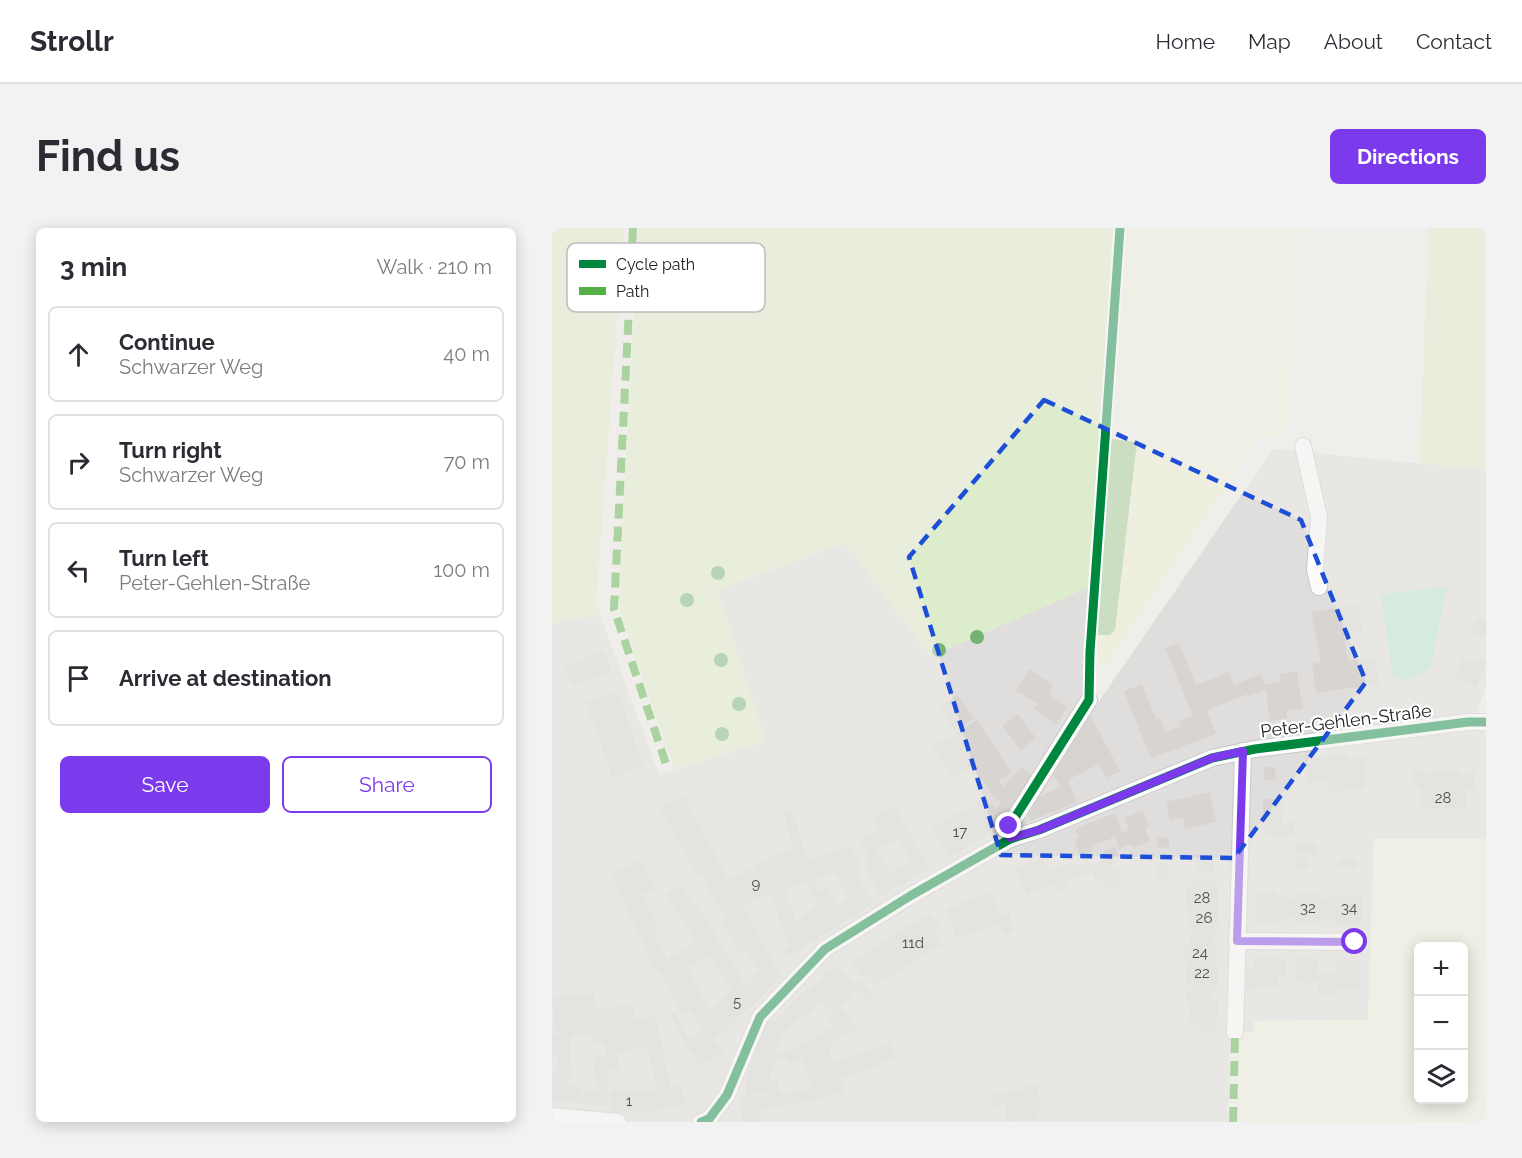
<!DOCTYPE html>
<html lang="en">
<head>
<meta charset="utf-8">
<style>
  :root { --surface:#fff; --page:#f2f2f3; --text:#2b2b33; --muted:#7c7c81; --line:#e1e1e2; --accent:#7c3aed }
  body { margin:0; font-family:Raleway,sans-serif; background:var(--page); color:var(--text) }
  .controls { position:absolute; right:18px; bottom:18px; display:grid; overflow:hidden; border-radius:9px; box-shadow:0 3px 15px #0003 }
  .controls button { width:54px; height:54px; display:grid; place-items:center; padding:0; border:0; border-bottom:2px solid var(--line); background:var(--surface); color:var(--text); font:30px sans-serif }
  .stop { position:absolute; width:18px; height:18px; margin:-14px; border:4px solid #7c3aed; border-radius:50%; background:#fff }
  .stop.end { background:#7c3aed; border-color:#fff; box-shadow:0 2px 6px #0008 }
  .list { margin:0; padding:0; list-style:none }
  h2 { display:flex; justify-content:space-between; align-items:center; height:78px; margin:0; padding:0 24px; font-size:26px }
  h2 small { font-size:20px; font-weight:400; color:var(--muted) }
  .list li { display:grid; grid-template-columns:39px 1fr auto; gap:18px; align-items:center; box-sizing:border-box; height:96px; margin:0 12px 12px; padding:0 12px; border:2px solid var(--line); border-radius:9px }
  .list b { display:block; font-size:22px; white-space:nowrap }
  .list p { margin:0; font-size:20px; white-space:nowrap; color:var(--muted) }
  .list em { font-size:20px; font-style:normal; color:var(--muted) }
  .actions { display:flex; gap:12px; padding:18px 24px }
  .actions a { flex:1; padding:14px 0; border:2px solid var(--accent); border-radius:9px; text-align:center; font-size:21px; color:var(--accent) }
  .actions .main { background:var(--accent); color:#fff }
  .icon { flex:none; width:33px; height:33px; fill:none; stroke:currentColor; stroke-width:2; stroke-linecap:round; stroke-linejoin:round }
  .map { position:relative; flex:none; width:934px; height:894px; overflow:hidden; border-radius:9px }
  header { display:flex; align-items:center; gap:36px; box-sizing:border-box; height:84px; padding:0 30px; background:var(--surface); border-bottom:2px solid var(--line) }
  header strong { font-size:28px }
  nav { display:flex; gap:33px; margin-inline-start:auto; font-size:21px }
  .intro { display:flex; align-items:center; justify-content:space-between; box-sizing:border-box; height:144px; padding:0 36px }
  h1 { margin:0; font-size:42px }
  .button { padding:15px 27px; border-radius:9px; background:var(--accent); color:#fff; font-size:21px; font-weight:700 }
  main { display:flex; gap:36px; padding:0 36px }
  aside { flex:1; background:var(--surface); border-radius:9px; box-shadow:0 3px 15px #0003 }
  .map>svg:first-child { display:block }
  .residential { fill:#dfdedc }
  .farmland { fill:#efefdf; fill-rule:evenodd }
  .grass { fill:#ddeccb }
  .forest { fill:#cbdec1 }
  .pitch { fill:#b7e6d2 }
  .building { fill:#d7d4d2; fill-rule:evenodd }
  .lines { fill:none; stroke-linecap:round; stroke-linejoin:round }
  .minor-casing { stroke:#c9c8c7; stroke-width:18 }
  .minor { stroke:#fdfcfc; stroke-width:16 }
  .quiet { stroke:#55b145; stroke-width:8; stroke-dasharray:15 8; stroke-linecap:butt }
  .cycleway-casing { stroke:#fff; stroke-width:13 }
  .cycleway { stroke:#00873e; stroke-width:9 }
  .tree { fill:#73b476 }
  .route { stroke:#7c3aed; stroke-width:8 }
  .marked { fill:none; stroke:#1d4ed8; stroke-width:4.5; stroke-dasharray:12 8; stroke-linejoin:round }
  .labels { text-anchor:middle; stroke-width:4.5; stroke-linejoin:round; paint-order:stroke }
  .number-label { font-size:15px; fill:#4f4e4e }
  .street-label { font-size:18px; fill:#222; stroke:#fff }
  .key { fill:#fff; stroke:#bdbdbd; stroke-width:1.5 }
  .key-label { font-size:16px; fill:#222 }
</style>
</head>
<body>
<header>
<strong>Strollr</strong>
<nav><a>Home</a><a>Map</a><a>About</a><a>Contact</a></nav>
</header>
<div class="intro"><h1>Find us</h1><a class="button">Directions</a></div>
<main>
<aside>
<h2>3 min<small>Walk · 210 m</small></h2>
<ul class="list">
<li><svg class="icon" aria-label="ahead" viewBox="0 0 24 24"><path d="M12 20V5M6 11l6-6 6 6"/></svg><div><b>Continue</b><p>Schwarzer Weg</p></div><em>40 m</em></li>
<li><svg class="icon" aria-label="right" viewBox="0 0 24 24"><path d="M7 20v-9h11M14 6l5 5-5 5"/></svg><div><b>Turn right</b><p>Schwarzer Weg</p></div><em>70 m</em></li>
<li><svg class="icon" aria-label="left" viewBox="0 0 24 24"><path d="M17 20v-9H6M10 6l-5 5 5 5"/></svg><div><b>Turn left</b><p>Peter-Gehlen-Straße</p></div><em>100 m</em></li>
<li><svg class="icon" aria-label="arrive" viewBox="0 0 24 24"><path d="M6 21V4h12l-3 4 3 4H6"/></svg><div><b>Arrive at destination</b></div></li>
</ul>
<div class="actions"><a class="main">Save</a><a>Share</a></div>
</aside>
<div class="map">
<svg width="934" height="894" viewBox="0 0 934 894">
  <rect width="100%" height="100%" fill="#f0eeeb"/>
  <path class="residential" d="M721,221L934,242V458L924,487L934,500V611H823L816,792L703,793L702,804L678,805L676,894H0V395L48,387L107,546L214,513L165,362L293,315L379,428L537,359L539,485Z"/>
  <g class="farmland">
    <path d="M577,0H747L734,210L707,208L554,439L542,436L545,407H558L563,401L587,199L563,196Z"/>
    <path d="M822,611H934V894H687L689,804H702V793L816,792ZM866,718H912V872H866Z"/>
  </g>
  <g class="grass">
    <path d="M0,0H72L44,375L48,387L0,395Z"/>
    <path d="M87,0H561L537,359L379,428L293,315L165,362L214,513L122,541L70,390L66,373Z"/>
    <path d="M877,0H934V242L867,235Z"/>
  </g>
  <path class="forest" d="M559,211L585,214L563,402L558,407H545Z"/>
  <path class="pitch" d="M895,358L878,441C864,449 856,456 841,449L829,367Z"/>
  <g class="building">
    <path d="M806,377L810,404L792,407L796,433L823,429L827,456L764,465L760,436L769,434L759,384Z"/>
    <path d="M934,388V410L919,405L924,391L932,394Z"/>
    <path d="M627,415L644,457L677,444L682,457L708,446L712,456L729,454L728,446L745,444L751,480L734,483L735,490L718,493L714,461L697,468L696,466L655,482L664,506L599,530L572,463L590,456L604,491L608,490L614,504L629,498L628,493L641,488L613,420Z"/>
    <path d="M52,423L59,443L20,458L12,438Z"/>
    <path d="M910,431L925,436L926,431L933,434L925,459L902,451Z"/>
    <path d="M477,441L501,457L496,466L515,479L504,496L482,481L486,476L464,463Z"/>
    <path d="M65,463L91,538L60,550L34,474Z"/>
    <path d="M406,467L421,490L404,505L389,478Z"/>
    <path d="M466,486L484,510L469,522L450,498Z"/>
    <path d="M538,487L568,543L555,550L547,536L518,551L516,552L525,574L478,593L475,585L480,582L478,579L484,570L509,559L500,546Z"/>
    <path d="M425,492L460,545L446,552L451,559L470,539L480,548L452,590L436,606L398,629L380,601L411,581L415,585L431,568L444,581L449,574L441,567L420,539L401,551L381,519Z"/>
    <path d="M796,526V531L813,528V560L777,565L775,553L756,556L753,531Z"/>
    <path d="M712,539H723L724,551L712,552Z"/>
    <path d="M861,542H870V545L878,546V542H906V547H914L915,543H923L922,561L914,560V581L869,580V559L860,558Z"/>
    <path d="M658,564L664,594L633,601L631,589L618,592L614,574Z"/>
    <path d="M131,568L176,650L202,640L203,636L241,620L231,583L240,581L255,632L300,618L310,640L303,644L322,675L255,717L245,692L267,677L252,653L232,662L254,718L236,729L232,722L237,718L225,688L226,684L221,670L215,667L191,678L209,711L208,712L230,748L205,773L162,812L173,823L149,839L139,825H138L131,813L118,784L124,782L135,811L152,802L145,794L139,783L130,788L107,741L102,744L89,709L59,647L88,632L103,661L91,667L106,700L102,703L106,716L108,715L115,731L144,714L114,667L129,656L162,704L195,759L203,752L200,748L208,743L194,721L187,725L170,694L175,692L148,645L146,648L108,580ZM283,645L296,670L285,677L275,659L268,664L260,651ZM157,727L180,761L157,783L135,739Z"/>
    <path d="M711,571L732,572L731,596H734V593H743L742,609L712,608Z"/>
    <path d="M342,578L377,640L329,669L313,642L317,639L312,630L317,627L308,612L326,601L320,589ZM346,610L360,633L338,645L325,623Z"/>
    <path d="M591,583L597,599L593,600L598,613L581,620L580,616L567,621L563,609L540,618L541,623L528,627L523,611L527,610L523,601L563,585L570,605L577,602L573,590Z"/>
    <path d="M617,609V619L605,620V610Z"/>
    <path d="M744,614L765,615V627L743,626Z"/>
    <path d="M563,619L567,628L561,630L560,641H569V660L551,659V652L542,654V646L515,651V660L504,665L501,657L475,667L464,641L491,630L497,644L515,636H524V638L551,633L552,623Z"/>
    <path d="M644,627L654,628L655,633H661V644L644,643Z"/>
    <path d="M744,628L756,629V641H744Z"/>
    <path d="M787,631H806L805,640L787,639Z"/>
    <path d="M604,635L616,636L615,651H604Z"/>
    <path d="M640,652H663V660H666L667,700H665L662,716H664L666,756H663V764L660,763V772L667,773L663,803H649V795H637L638,774L633,773L634,763H640V755H634L635,736H632L633,715H638V707H641V700L636,699V680H634V660H639Z"/>
    <path d="M704,664H725V668H736V670H744V664L768,665V671H776V668H810L809,697L783,696V691H767L768,696H744V690L724,692V695H704Z"/>
    <path d="M439,665L447,687L457,684L461,704L452,707L448,695L404,710L394,681Z"/>
    <path d="M378,685L388,700L381,704L389,717L324,757L316,745L310,749L300,734Z"/>
    <path d="M702,729L735,731L734,747H727L726,761L703,758V762H694L695,738L702,739Z"/>
    <path d="M743,730L766,731V745L784,744V733L808,732V761L784,762V768H766V754H758V757H750V754L743,753Z"/>
    <path d="M284,737L303,756L309,751L322,768L316,773L304,760L291,776L286,777L299,790L305,800L280,813L282,819L277,822L281,834L338,815L344,830L288,852L292,863L264,872L209,881V894H190L188,870L219,866V864L195,867L193,855L205,814L216,791L222,794L256,760L258,762L271,749L270,746L274,742L277,743ZM269,773L281,785L276,791L284,798L246,819L225,825L223,822L234,800L235,802L249,787L252,790ZM223,831L236,832L237,836L250,831L261,861L227,865L226,851L217,852Z"/>
    <path d="M41,765L45,782L80,776L83,791L103,787L119,860L129,857L133,876L96,884L58,883V862L96,863L105,861L95,818L65,825L67,840L55,843L57,878L0,873V845H4L6,830L5,828H0V807H4L0,769ZM41,805L42,816L52,814L55,827L41,829L45,862L29,864V859L15,858L16,848H19V840L18,808Z"/>
    <path d="M486,857L489,884H486L487,890L455,893L453,876L440,878L439,866L474,862V858Z"/>
  </g>
  <g class="lines">
    <defs>
      <g id="minor">
        <path d="M751,218L767,289L763,342L767,359"/>
        <path d="M458,611L457,599L537,472"/>
        <path d="M685,713L803,714"/>
        <path d="M683,805L691,523"/>
        <path d="M0,888L66,894"/>
        <path d="M149,894L157,891L175,867L208,789L273,721L358,668L458,611L487,602L660,530L703,521L916,494H934"/>
      </g>
    </defs>
    <use href="#minor" class="minor-casing"/>
    <use href="#minor" class="minor"/>
    <g class="quiet">
      <path d="M81,0L62,381L115,539"/>
      <path d="M681,894L683,805"/>
    </g>
    <defs>
      <g id="cycleway">
        <path d="M458,611L457,599L537,472L538,424L568,0"/>
        <path d="M149,894L157,891L175,867L208,789L273,721L358,668L458,611L487,602L660,530L703,521L916,494H934"/>
      </g>
    </defs>
    <use href="#cycleway" class="cycleway-casing"/>
    <use href="#cycleway" class="cycleway"/>
  </g>
  <g class="tree">
    <circle cx="166" cy="345" r="7"/>
    <circle cx="135" cy="372" r="7"/>
    <circle cx="425" cy="409" r="7"/>
    <circle cx="387" cy="422" r="7"/>
    <circle cx="169" cy="432" r="7"/>
    <circle cx="187" cy="476" r="7"/>
    <circle cx="170" cy="506" r="7"/>
  </g>
  <g class="lines">
    <path class="route" d="M457,598L458,610L487,602L660,530L691,523L685,713L803,714"/>
  </g>
  <path d="M0 0H934V894H0ZM492,172L749,292L814,454L682,630L449,627L357,329Z" fill="#f0eeeb" fill-opacity=".55" fill-rule="evenodd"/>
  <path class="marked" d="M492,172L749,292L814,454L682,630L449,627L357,329Z"/>
  <g class="labels">
    <g class="number-label">
      <text x="891" y="575">28</text>
      <text x="408" y="609">17</text>
      <text x="204" y="661">9</text>
      <text x="650" y="675">28</text>
      <text x="756" y="685">32</text>
      <text x="797" y="685">34</text>
      <text x="652" y="695">26</text>
      <text x="361" y="720">11d</text>
      <text x="648" y="730">24</text>
      <text x="650" y="750">22</text>
      <text x="185" y="779">5</text>
      <text x="77" y="878">1</text>
    </g>
    <g class="street-label">
      <text transform="translate(794 493) rotate(-7)" y="6">Peter-Gehlen-Straße</text>
    </g>
  </g>
  <rect x="15" y="15" width="198" height="69" rx="9" class="key"/>
  <rect x="27" y="32" width="27" height="8" fill="#00873e"/>
  <rect x="27" y="59" width="27" height="8" fill="#55b145"/>
  <g class="key-label">
    <text x="64" y="42">Cycle path</text>
    <text x="64" y="69">Path</text>
  </g>
</svg>
<div class="controls">
<button>+</button>
<button>−</button>
<button><svg class="icon" aria-label="layers" viewBox="0 0 24 24"><path d="M12 4l9 5-9 5-9-5zM3 14l9 5 9-5"/></svg></button>
</div>
<div class="stop" style="left:803px;top:714px"></div>
<div class="stop end" style="left:457px;top:598px"></div>
</div>
</main>
</body>
</html>
